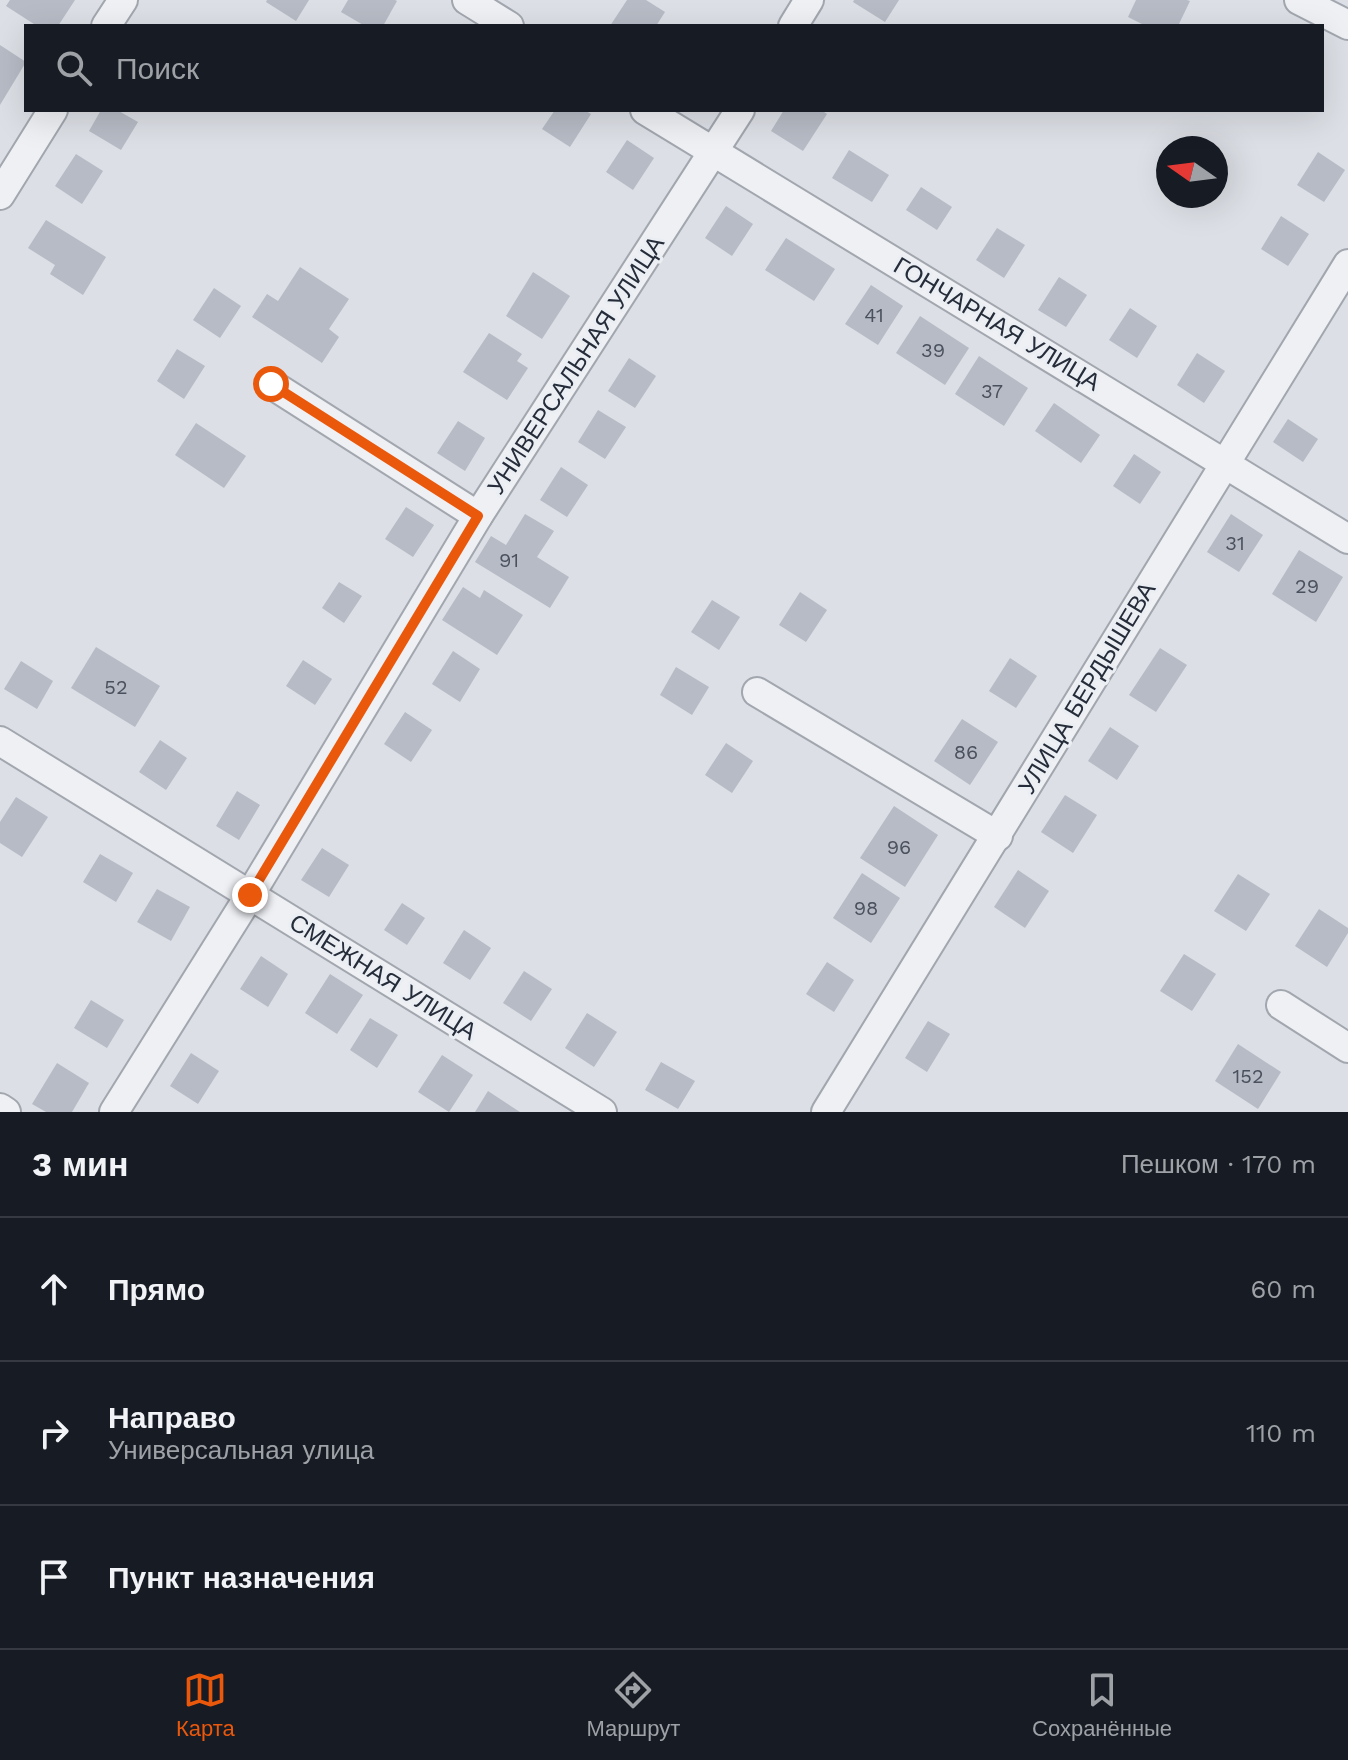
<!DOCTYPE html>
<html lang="ru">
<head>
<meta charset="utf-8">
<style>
  :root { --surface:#171b24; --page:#20242c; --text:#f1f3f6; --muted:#9ea1a6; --line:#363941; --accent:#ea580c }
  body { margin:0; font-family:"Work Sans",sans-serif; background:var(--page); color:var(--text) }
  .compass { position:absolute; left:1156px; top:136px; width:72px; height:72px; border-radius:50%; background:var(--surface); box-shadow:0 8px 32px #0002; rotate:284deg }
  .stop { position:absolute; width:24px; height:24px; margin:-18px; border:6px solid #ea580c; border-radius:50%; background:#fff }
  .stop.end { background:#ea580c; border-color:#fff; box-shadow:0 2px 8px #0008 }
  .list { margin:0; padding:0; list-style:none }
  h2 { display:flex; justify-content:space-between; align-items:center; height:104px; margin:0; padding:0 32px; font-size:34px }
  h2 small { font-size:26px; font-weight:400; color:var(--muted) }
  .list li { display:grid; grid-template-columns:52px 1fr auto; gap:24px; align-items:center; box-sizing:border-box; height:144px; padding:0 32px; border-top:2px solid var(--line) }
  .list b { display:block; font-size:30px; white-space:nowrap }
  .list p { margin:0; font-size:26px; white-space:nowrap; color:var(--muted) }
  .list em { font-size:26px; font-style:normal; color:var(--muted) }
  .icon { flex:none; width:44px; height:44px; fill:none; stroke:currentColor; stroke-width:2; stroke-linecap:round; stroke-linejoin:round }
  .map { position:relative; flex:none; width:1348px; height:1112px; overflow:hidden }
  .search { position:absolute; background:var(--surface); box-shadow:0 8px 32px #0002; left:24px; right:24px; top:24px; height:88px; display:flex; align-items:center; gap:20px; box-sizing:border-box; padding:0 28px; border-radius:0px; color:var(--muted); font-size:30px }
  .sheet { height:536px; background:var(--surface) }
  nav { display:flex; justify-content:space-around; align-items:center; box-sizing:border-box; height:112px; border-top:2px solid var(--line); background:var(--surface); font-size:22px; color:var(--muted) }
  nav a { display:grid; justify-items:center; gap:4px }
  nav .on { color:var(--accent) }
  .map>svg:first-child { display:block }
  .building { fill:#b6bbc5 }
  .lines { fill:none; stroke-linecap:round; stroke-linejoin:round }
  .minor-casing { stroke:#a2a6ae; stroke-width:32 }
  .minor { stroke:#eef0f4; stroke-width:28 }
  .route { stroke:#ea580c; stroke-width:10 }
  .labels { text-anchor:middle; stroke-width:6; stroke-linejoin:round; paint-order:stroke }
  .number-label { font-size:20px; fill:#4a505d }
  .street-label { font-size:24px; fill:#262d3a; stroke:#ebeef3 }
</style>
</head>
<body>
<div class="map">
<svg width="1348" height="1112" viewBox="0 0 1348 1112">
  <rect width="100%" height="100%" fill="#dcdfe5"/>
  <g class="building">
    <path d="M10,0H75L58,26H37L6,6Z"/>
    <path d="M267,0H309L296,21L266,2Z"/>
    <path d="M348,0H395L397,1L383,26H365L341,12Z"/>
    <path d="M627,0H646L665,12L656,26H610Z"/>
    <path d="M854,0H899L885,22L853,2Z"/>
    <path d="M1136,0H1187L1190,1L1178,26H1146L1128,17Z"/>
    <path d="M0,45L26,62L0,105Z"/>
    <path d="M101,110H117L138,122L121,150L89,131Z"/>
    <path d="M555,110H584L591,114L570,147L542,129Z"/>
    <path d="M784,110H821L827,114L803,151L771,131Z"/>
    <path d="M627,140L654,158L633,190L606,172Z"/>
    <path d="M849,150L889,175L872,202L832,178Z"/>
    <path d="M1318,152L1345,170L1324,202L1297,185Z"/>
    <path d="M76,154L103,171L82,204L55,186Z"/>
    <path d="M921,187L952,207L937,230L906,210Z"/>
    <path d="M726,206L753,224L732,256L705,238Z"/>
    <path d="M1281,216L1309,234L1288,266L1261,249Z"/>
    <path d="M46,220L106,257L83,295L50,274L55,265L28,248Z"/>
    <path d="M997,228L1025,245L1004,278L976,260Z"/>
    <path d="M786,238L835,269L814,301L765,270Z"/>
    <path d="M300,267L349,299L329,329L339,337L322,363L252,317L267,294L278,301Z"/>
    <path d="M533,272L570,296L542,339L506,316Z"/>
    <path d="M1059,277L1087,295L1066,327L1038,310Z"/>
    <path d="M871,285L903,306L878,345L845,324Z"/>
    <path d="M214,288L241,306L220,338L193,320Z"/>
    <path d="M1130,308L1157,326L1137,358L1109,340Z"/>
    <path d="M920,316L969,348L945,385L896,353Z"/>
    <path d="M489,333L522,354L517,361L528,368L507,400L463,372Z"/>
    <path d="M177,349L205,366L184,399L157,381Z"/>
    <path d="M1197,353L1225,371L1204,403L1177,385Z"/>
    <path d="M979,356L1028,388L1004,426L955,394Z"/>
    <path d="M629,358L656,376L635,408L608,391Z"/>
    <path d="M1054,403L1100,435L1081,463L1035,431Z"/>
    <path d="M598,410L626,427L605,459L578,442Z"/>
    <path d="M1288,419L1318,439L1303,462L1273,442Z"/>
    <path d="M458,421L485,438L465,471L437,453Z"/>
    <path d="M196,423L246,456L224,488L175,455Z"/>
    <path d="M1134,454L1161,472L1140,504L1113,486Z"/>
    <path d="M561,467L588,485L567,517L540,500Z"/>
    <path d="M406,507L434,525L413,557L385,539Z"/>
    <path d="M525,514L554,531L537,557L569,577L550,608L475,562L491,536L506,545Z"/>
    <path d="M1231,514L1263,535L1239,572L1207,552Z"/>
    <path d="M1299,550L1343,577L1316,622L1272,594Z"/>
    <path d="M339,582L362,596L344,623L322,608Z"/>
    <path d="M463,587L480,598L484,590L523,615L497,655L442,620Z"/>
    <path d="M800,592L827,610L806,642L779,625Z"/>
    <path d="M712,600L740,617L719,650L691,632Z"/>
    <path d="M96,647L160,686L135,727L71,688Z"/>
    <path d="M1160,648L1187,665L1156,712L1129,695Z"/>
    <path d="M453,651L480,669L460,702L432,684Z"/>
    <path d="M1010,658L1037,676L1016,708L989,691Z"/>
    <path d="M303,660L332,679L315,705L286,686Z"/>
    <path d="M21,661L53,681L37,709L4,689Z"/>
    <path d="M676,667L709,687L692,715L660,695Z"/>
    <path d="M405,712L432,730L411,762L384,744Z"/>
    <path d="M962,719L998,742L970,785L934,761Z"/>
    <path d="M1110,727L1139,746L1117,780L1088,761Z"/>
    <path d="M160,740L187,758L166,790L139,772Z"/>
    <path d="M726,743L753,761L732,793L705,775Z"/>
    <path d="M237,791L260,805L239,840L216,826Z"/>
    <path d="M1065,795L1097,815L1073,853L1041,832Z"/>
    <path d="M16,797L48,817L22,857L0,843V822Z"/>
    <path d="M894,806L938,835L905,887L860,858Z"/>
    <path d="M322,848L349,865L329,897L301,880Z"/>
    <path d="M100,854L133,873L116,902L83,882Z"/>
    <path d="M1018,870L1049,891L1025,928L994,907Z"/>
    <path d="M862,873L900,898L871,943L833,918Z"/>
    <path d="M1238,874L1270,894L1246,931L1214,911Z"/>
    <path d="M157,889L190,907L171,941L137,922Z"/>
    <path d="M402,903L425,918L407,945L384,930Z"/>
    <path d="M1319,909L1348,928V933L1327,967L1295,946Z"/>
    <path d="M464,930L491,948L470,980L443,963Z"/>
    <path d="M1184,954L1216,974L1192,1011L1160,991Z"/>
    <path d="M261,956L288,974L268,1007L240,989Z"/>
    <path d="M827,962L854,980L834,1012L806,994Z"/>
    <path d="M524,971L552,989L531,1021L503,1003Z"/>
    <path d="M330,974L363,995L337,1034L305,1013Z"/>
    <path d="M91,1000L124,1020L107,1048L74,1028Z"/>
    <path d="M587,1013L617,1032L594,1067L565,1048Z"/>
    <path d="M370,1018L398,1035L377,1068L350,1050Z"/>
    <path d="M928,1021L950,1034L927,1072L905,1058Z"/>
    <path d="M1238,1044L1281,1072L1258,1109L1215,1081Z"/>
    <path d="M191,1053L219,1071L198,1104L170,1086Z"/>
    <path d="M442,1055L473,1075L449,1112L418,1092Z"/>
    <path d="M661,1062L695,1081L678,1109L645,1090Z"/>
    <path d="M57,1063L89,1083L72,1112H46L32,1104Z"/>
    <path d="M488,1091L520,1112H475Z"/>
  </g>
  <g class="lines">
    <defs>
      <g id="minor">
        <path d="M467,0L509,26"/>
        <path d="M1299,0L1348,25"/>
        <path d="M106,26L123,0"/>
        <path d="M793,26L809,0"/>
        <path d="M645,110L1348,539"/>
        <path d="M0,195L53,110"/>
        <path d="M271,384L478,516"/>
        <path d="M757,692L998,836"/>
        <path d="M0,741L602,1112"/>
        <path d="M1281,1005L1348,1048"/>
        <path d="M0,1108L6,1112"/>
        <path d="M114,1112L250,895L478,516L740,110"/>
        <path d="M826,1112L1348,264"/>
      </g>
    </defs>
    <use href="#minor" class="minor-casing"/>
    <use href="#minor" class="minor"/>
  </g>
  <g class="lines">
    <path class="route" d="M250,895L478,516L271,384"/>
  </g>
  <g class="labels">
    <g class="number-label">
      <text x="874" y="322">41</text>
      <text x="933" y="357">39</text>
      <text x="992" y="398">37</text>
      <text x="1235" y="550">31</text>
      <text x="509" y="567">91</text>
      <text x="1307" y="593">29</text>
      <text x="116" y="694">52</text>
      <text x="966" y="759">86</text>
      <text x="899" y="854">96</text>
      <text x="866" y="915">98</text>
      <text x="1248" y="1083">152</text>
    </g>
    <g class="street-label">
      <text transform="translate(997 324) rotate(31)" y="8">ГОНЧАРНАЯ УЛИЦА</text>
      <text transform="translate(576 365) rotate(-57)" y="8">УНИВЕРСАЛЬНАЯ УЛИЦА</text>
      <text transform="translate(1087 688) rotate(-59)" y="8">УЛИЦА БЕРДЫШЕВА</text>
      <text transform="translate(383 977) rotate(32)" y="8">СМЕЖНАЯ УЛИЦА</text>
    </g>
  </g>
</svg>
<svg class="compass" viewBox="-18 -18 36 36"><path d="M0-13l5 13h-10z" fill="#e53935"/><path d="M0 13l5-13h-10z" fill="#9ea1a6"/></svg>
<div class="stop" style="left:271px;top:384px"></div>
<div class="stop end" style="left:250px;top:895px"></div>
<div class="search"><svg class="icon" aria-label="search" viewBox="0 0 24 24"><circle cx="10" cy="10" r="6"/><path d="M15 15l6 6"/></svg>Поиск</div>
</div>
<section class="sheet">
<h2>3 мин<small>Пешком · 170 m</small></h2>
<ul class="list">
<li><svg class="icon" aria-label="ahead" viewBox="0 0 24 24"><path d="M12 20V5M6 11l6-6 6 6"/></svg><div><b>Прямо</b></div><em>60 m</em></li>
<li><svg class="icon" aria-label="right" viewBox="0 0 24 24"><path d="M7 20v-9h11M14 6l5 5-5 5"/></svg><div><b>Направо</b><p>Универсальная улица</p></div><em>110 m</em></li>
<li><svg class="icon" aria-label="arrive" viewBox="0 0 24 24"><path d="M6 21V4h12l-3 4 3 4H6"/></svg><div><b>Пункт назначения</b></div></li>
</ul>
</section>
<nav>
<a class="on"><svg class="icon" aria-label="map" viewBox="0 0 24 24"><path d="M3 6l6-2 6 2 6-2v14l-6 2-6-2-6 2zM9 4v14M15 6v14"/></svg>Карта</a>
<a><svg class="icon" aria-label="directions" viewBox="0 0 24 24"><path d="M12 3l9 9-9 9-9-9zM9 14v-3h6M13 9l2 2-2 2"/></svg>Маршрут</a>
<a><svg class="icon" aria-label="saved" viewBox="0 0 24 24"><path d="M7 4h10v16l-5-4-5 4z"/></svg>Сохранённые</a>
</nav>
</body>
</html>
